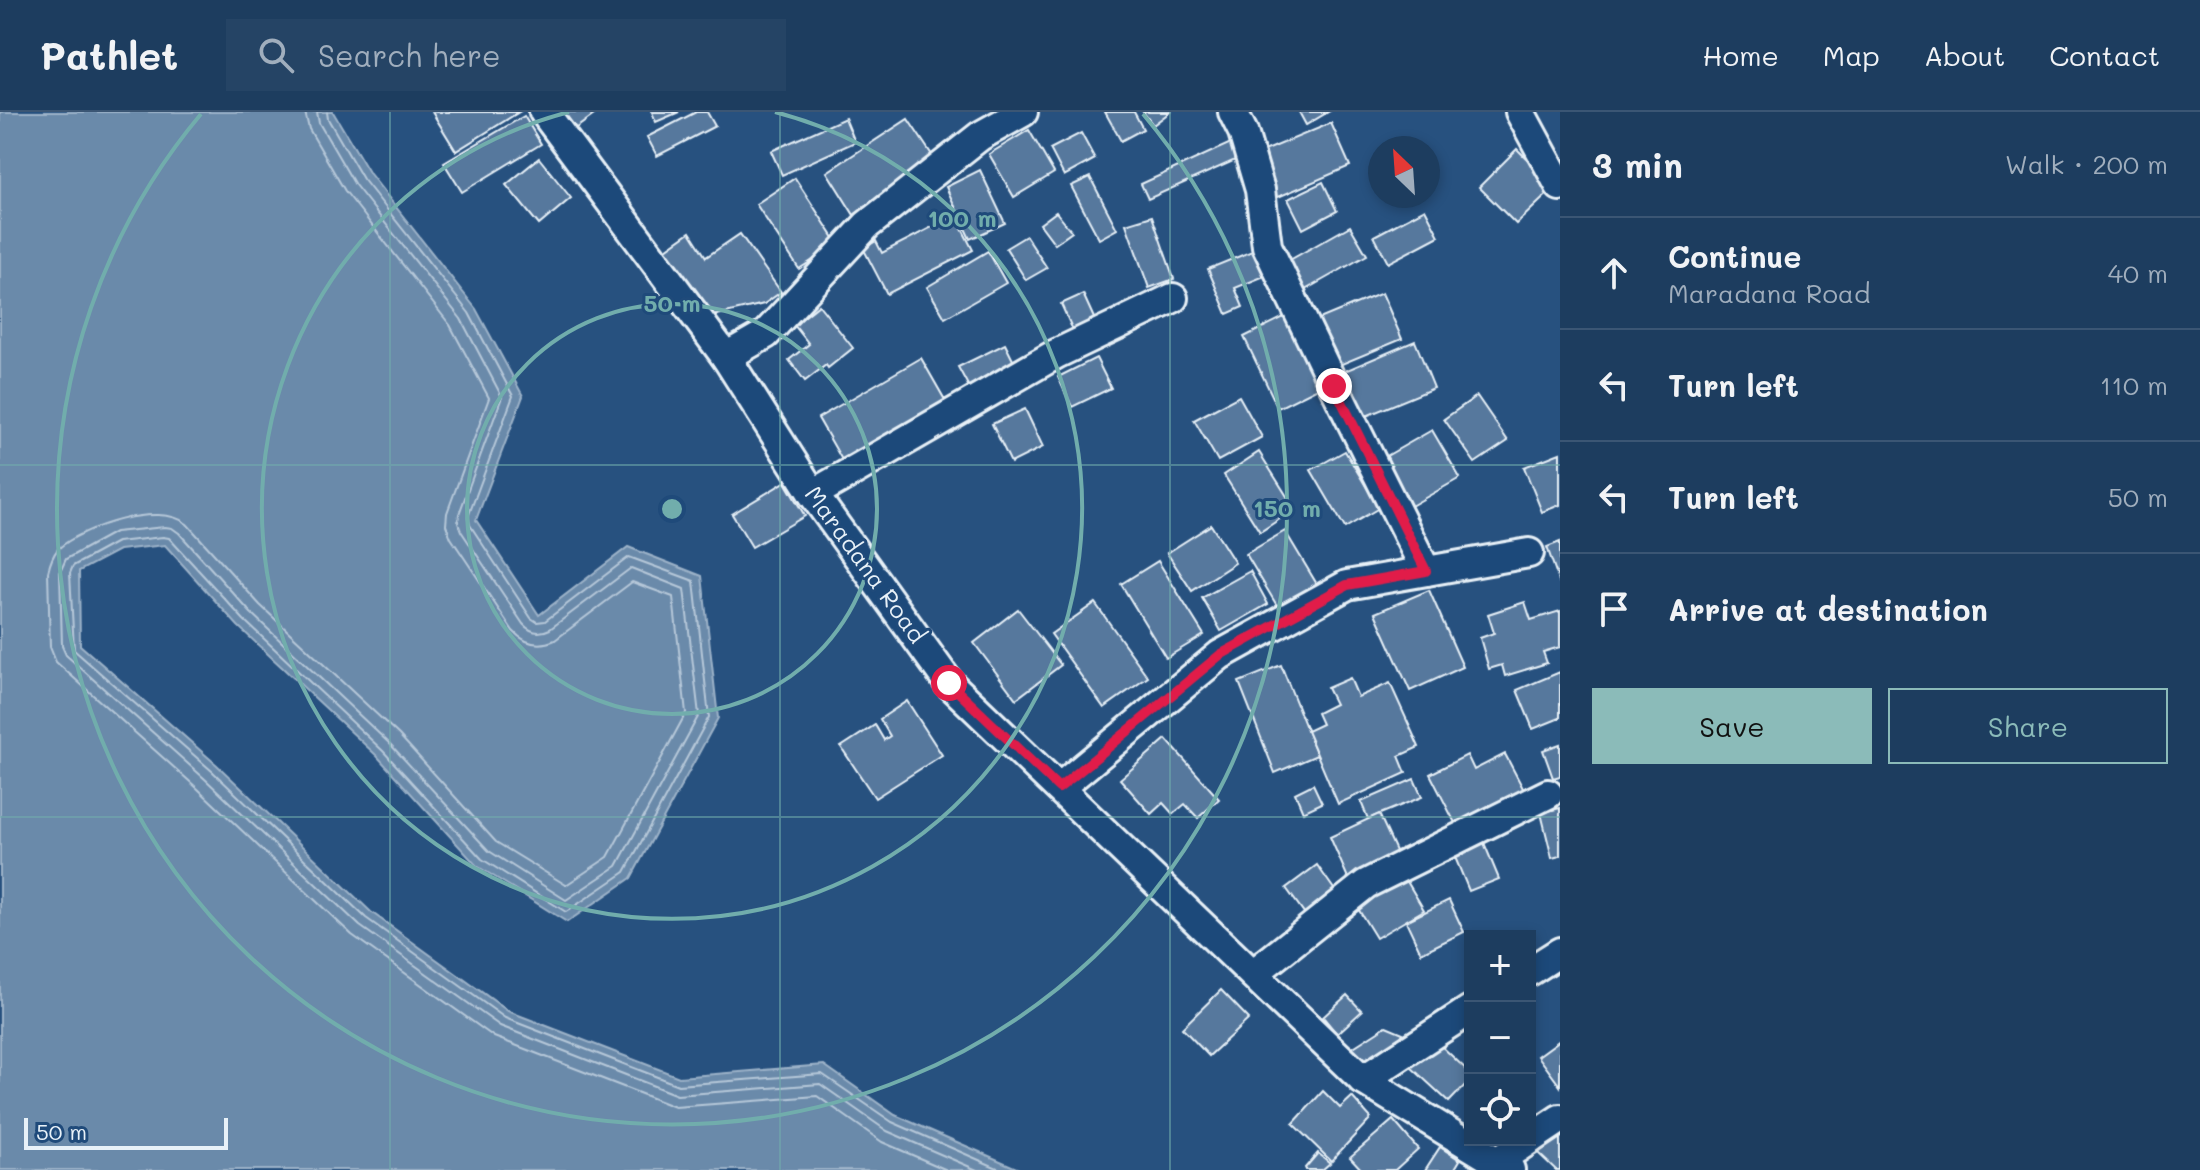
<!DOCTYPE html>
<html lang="en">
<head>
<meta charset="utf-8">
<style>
  :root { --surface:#1d3d5f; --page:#254465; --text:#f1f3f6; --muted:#a0aebd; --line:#3b5674; --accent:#8bbbb9 }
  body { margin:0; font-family:Mali,sans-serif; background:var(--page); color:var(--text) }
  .controls { position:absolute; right:24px; bottom:24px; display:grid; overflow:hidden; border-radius:0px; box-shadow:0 4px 12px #0003 }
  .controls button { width:72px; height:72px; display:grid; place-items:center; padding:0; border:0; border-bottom:2px solid var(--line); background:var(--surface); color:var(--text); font:40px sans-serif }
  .compass { position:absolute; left:1368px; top:24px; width:72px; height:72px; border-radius:50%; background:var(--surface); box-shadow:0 4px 12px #0003; rotate:335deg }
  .scale { position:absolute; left:24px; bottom:20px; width:204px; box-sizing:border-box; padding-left:8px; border:4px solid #e8f1f8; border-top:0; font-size:22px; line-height:28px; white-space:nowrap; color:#e8f1f8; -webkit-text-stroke:6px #1f4a7a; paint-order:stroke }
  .stop { position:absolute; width:24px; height:24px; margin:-18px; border:6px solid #e11d48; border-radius:50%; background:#fff }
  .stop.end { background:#e11d48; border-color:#fff; box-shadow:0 2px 8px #0008 }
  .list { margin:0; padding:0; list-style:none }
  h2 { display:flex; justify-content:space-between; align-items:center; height:104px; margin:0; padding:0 32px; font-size:34px }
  h2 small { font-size:26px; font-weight:400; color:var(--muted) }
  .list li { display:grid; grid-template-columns:52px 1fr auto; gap:24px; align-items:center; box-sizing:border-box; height:112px; padding:0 32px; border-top:2px solid var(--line) }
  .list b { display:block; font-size:30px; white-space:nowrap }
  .list p { margin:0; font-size:26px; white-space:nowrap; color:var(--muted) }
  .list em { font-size:26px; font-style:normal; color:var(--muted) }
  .actions { display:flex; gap:16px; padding:24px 32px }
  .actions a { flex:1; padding:18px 0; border:2px solid var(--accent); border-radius:0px; text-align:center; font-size:28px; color:var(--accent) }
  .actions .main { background:var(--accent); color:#111 }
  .icon { flex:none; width:44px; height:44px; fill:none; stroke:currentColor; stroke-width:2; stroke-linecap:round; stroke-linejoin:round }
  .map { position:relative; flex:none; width:1560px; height:1058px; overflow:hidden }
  header { display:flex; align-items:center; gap:48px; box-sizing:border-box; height:112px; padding:0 40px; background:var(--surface); border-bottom:2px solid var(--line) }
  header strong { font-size:38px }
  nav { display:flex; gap:44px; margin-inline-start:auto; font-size:28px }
  .search { width:560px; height:72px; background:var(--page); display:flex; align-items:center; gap:20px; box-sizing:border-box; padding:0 28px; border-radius:0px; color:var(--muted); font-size:30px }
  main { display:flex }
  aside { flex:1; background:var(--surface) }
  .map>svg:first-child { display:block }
  .water { fill:#6b8aaa; stroke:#9db3c9; stroke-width:2 }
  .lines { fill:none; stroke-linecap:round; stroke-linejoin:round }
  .shore { stroke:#b6c8d9; stroke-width:2 }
  .building { fill:#57789d; stroke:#e8f1f8; stroke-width:2 }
  .minor-casing { stroke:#e8f1f8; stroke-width:34 }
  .minor { stroke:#1f4a7a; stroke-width:28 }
  .route { stroke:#e11d48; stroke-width:10 }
  .grid { fill:none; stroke:#71adac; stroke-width:2; stroke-opacity:0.55 }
  .ring { fill:none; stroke:#71adac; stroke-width:4 }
  .labels { text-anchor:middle; stroke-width:6; stroke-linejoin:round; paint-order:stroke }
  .street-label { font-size:24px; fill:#e8f1f8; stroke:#1f4a7a }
  .centre { fill:#71adac; stroke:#1f4a7a; stroke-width:4 }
  .ring-label { font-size:24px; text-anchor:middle; font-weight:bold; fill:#71adac; stroke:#1f4a7a; stroke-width:6; stroke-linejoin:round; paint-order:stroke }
</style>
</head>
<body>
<header>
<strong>Pathlet</strong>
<div class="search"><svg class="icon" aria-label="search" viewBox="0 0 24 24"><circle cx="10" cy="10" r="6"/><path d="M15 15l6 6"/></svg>Search here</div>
<nav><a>Home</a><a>Map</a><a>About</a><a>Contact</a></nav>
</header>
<main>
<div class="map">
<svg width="1560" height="1058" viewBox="0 0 1560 1058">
  <rect width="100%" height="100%" fill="#27517f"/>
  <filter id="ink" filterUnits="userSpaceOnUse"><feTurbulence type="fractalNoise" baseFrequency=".0125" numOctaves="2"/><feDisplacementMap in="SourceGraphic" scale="16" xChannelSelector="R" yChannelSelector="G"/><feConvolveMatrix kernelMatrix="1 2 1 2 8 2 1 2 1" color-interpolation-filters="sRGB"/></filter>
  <g filter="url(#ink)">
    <path class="water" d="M0,0H333L370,62L476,197L523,284L476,408L539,503L628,435L702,464L718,606L631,766L567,810L477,754L377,644L238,514L165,433L119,438L79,459L80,533L217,653L371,800L508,899L679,965L824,953L895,1003L1021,1058H0Z"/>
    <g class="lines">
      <g class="shore">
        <path d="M305,0L309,17L345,79L450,213L489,286L447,401L446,413L451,426L513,519C525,532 539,535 555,528L632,470L673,485L686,601L608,745L566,773L496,730L399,623L260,493L187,412C159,389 82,415 58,437C52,444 50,451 48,460L50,535L56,550L197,676L352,823L494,925L675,995L817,984L882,1030L947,1058"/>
        <path d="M317,0L319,11L355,73L461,207L502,285L459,402L458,411L461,419L523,512C531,521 540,522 550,517L631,456L684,477L699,603L617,754L566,788L489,739L390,632L251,501L179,421L172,416L165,415L115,420L66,447L60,460L62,534L66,543L205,667L360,814L500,914L677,983L820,972L887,1019L977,1058"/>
        <path d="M327,0L328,7L363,67L469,201L513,284L468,405L470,413L531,506L537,510L545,509L629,445L694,469L709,605L625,760L566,800L482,747L383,639L244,508L169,426L163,425L117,430L73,454L70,461L74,538L212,659L366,806L505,906L678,973L822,962L892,1010L1002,1058"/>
      </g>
    </g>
    <g class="building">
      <path d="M432,0H519L456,39Z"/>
      <path d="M558,0H598L572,19Z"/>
      <path d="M652,0H679L656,10Z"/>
      <path d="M696,0H707L715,14L657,44L647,25Z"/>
      <path d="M1105,0H1134L1143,17L1121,29Z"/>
      <path d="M1143,0H1170L1153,13Z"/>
      <path d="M1299,0H1328L1306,13Z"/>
      <path d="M524,4L541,32L462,80L444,51Z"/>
      <path d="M845,6L855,30L782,63L771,39Z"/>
      <path d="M908,7L936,49L854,103L827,60Z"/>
      <path d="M1331,11L1350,54L1276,86L1257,42Z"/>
      <path d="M1029,18L1054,61L1014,85L989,42Z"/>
      <path d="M1081,21L1095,47L1064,64L1050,37Z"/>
      <path d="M1233,30L1240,46L1148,87L1141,72Z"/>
      <path d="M1517,37L1555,75L1516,112L1479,75Z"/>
      <path d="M539,46L571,86L539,113L506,73Z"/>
      <path d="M980,58L1005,111L970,127L946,75Z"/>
      <path d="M1090,65L1117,117L1099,127L1071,74Z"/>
      <path d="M795,66L838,132L799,157L756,92Z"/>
      <path d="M1323,70L1337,99L1303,117L1288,87Z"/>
      <path d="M1425,97L1439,124L1388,151L1374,124Z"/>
      <path d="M1056,100L1072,120L1055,132L1040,112Z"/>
      <path d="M955,103L973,138L887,182L863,136L876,129L882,141Z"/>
      <path d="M1152,104L1174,167L1149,176L1126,112Z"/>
      <path d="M1350,114L1367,143L1305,178L1288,149Z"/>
      <path d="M690,120L706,145L740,122L781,180L764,192L713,204L679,160L656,144Z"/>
      <path d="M1026,124L1047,156L1026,168L1006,136Z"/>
      <path d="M1262,135L1272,161L1235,176L1243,195L1227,202L1208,157Z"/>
      <path d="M988,139L1006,171L945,206L927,175Z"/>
      <path d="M1382,181L1402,227L1337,254L1317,208Z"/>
      <path d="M1083,182L1098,215L1076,225L1061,192Z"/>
      <path d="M819,193L853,236L828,256L826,253L805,269L789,248L809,232L794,213Z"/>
      <path d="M1288,203L1322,274L1278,296L1244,225Z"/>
      <path d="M1415,229L1434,276L1359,307L1340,261Z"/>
      <path d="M1005,232L1017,256L971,279L958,255Z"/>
      <path d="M921,246L945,288L842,348L818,306Z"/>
      <path d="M1096,246L1111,276L1072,295L1058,265Z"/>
      <path d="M1239,284L1262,325L1218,349L1194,308Z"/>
      <path d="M1477,284L1508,329L1475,351L1444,307Z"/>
      <path d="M1025,297L1043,335L1011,351L992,312Z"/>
      <path d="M1432,318L1460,366L1411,394L1383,346Z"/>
      <path d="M1345,339L1379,396L1345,416L1311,358Z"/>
      <path d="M1259,340L1295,397L1260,420L1224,363Z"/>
      <path d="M1560,341V393L1542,400L1524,355Z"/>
      <path d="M785,370L805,404L752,435L732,402Z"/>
      <path d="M1211,413L1235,451L1192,479L1167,441Z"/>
      <path d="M1285,419L1318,474L1279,497L1246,442Z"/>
      <path d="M1560,430V472L1547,435Z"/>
      <path d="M1158,449L1204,523L1166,546L1121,472Z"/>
      <path d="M1250,459L1268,492L1221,519L1202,486Z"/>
      <path d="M1429,478L1463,555L1410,579L1375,501Z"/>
      <path d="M1525,490L1531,508L1560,499V535L1543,540L1547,551L1505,564L1502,553L1489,557L1480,526L1494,521L1488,502Z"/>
      <path d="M1095,491L1148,565L1104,596L1051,522Z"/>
      <path d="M1018,497L1061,553L1016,587L974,531Z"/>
      <path d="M1281,553L1317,643L1275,661L1239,570Z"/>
      <path d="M1560,560V606L1533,617L1517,578Z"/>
      <path d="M1350,566L1358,585L1390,571L1419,635L1399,644L1406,661L1338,692L1307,619L1322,612L1317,601L1335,592L1327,576Z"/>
      <path d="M907,589L942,643L875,686L841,635L875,613L884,628L890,624L880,607Z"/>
      <path d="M1166,627L1219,687L1198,706L1185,692L1173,702L1163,691L1151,702L1120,667Z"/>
      <path d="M1560,632V664L1553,666L1543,638Z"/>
      <path d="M1505,642L1525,680L1457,715L1430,662L1467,643L1474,658Z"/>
      <path d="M1414,667L1422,685L1368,707L1361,690Z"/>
      <path d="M1313,672L1322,691L1303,700L1295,681Z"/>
      <path d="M1560,696V744L1552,746L1541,701Z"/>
      <path d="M1379,702L1401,750L1351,773L1330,725Z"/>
      <path d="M1482,726L1499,767L1469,779L1452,738Z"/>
      <path d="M1317,753L1336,780L1305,802L1286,776Z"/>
      <path d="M1405,766L1424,798L1376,826L1357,795Z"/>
      <path d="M1449,788L1464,820L1421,841L1406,809Z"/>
      <path d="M1221,878L1249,907L1209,944L1182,916Z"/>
      <path d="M1347,883L1362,899L1337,922L1323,905Z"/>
      <path d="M1386,914L1403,921L1396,936L1366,956L1352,936Z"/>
      <path d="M1560,928V974L1538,944Z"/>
      <path d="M1436,929L1470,961V968L1449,990L1411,955Z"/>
      <path d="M1323,979L1340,996L1352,985L1371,1006L1331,1049L1293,1012Z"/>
      <path d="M1393,1008L1418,1037L1395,1058H1362L1350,1045Z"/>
      <path d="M1560,1018V1058H1556L1538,1041Z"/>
      <path d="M1440,1035L1460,1048L1454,1058H1425Z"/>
      <path d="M1318,1041L1330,1051L1322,1058H1306L1305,1056Z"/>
    </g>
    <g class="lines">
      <defs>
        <g id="minor">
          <path d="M544,0L726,245L813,382L949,571L1363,968L1510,1058"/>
          <path d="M1233,0L1243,20L1260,78L1267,134L1334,274L1426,459"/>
          <path d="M1520,0L1560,74"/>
          <path d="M726,245L766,222L867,113L980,24L1023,0"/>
          <path d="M813,382L1056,242L1173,186"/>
          <path d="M1059,676L1220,543L1347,473L1529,441"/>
          <path d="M1530,859L1560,840"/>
          <path d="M1253,862L1366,772L1548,682"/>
          <path d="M1363,968L1470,898"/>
          <path d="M1530,1027L1560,1007"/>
          <path d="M1498,1049L1529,1028"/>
        </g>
      </defs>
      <use href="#minor" class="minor-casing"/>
      <use href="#minor" class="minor"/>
    </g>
  </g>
  <g class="lines" filter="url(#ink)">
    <path class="route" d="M949,571L1059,676L1220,543L1347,473L1426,459L1334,274"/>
  </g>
  <path class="grid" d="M390,0V1058M780,0V1058M1170,0V1058M0,353H1560M0,705H1560"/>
  <g class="ring">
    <circle cx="672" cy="397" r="205"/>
    <path d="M775 0A410 410 0 1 1 569 0"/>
    <path d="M1143 2A615 615 0 1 1 201 2"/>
  </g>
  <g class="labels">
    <g class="street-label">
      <text transform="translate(865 453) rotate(54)" y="8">Maradana Road</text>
    </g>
  </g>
  <circle cx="672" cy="397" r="12" class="centre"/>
  <g class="ring-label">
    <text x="962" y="115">100 m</text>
    <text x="672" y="200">50 m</text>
    <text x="1287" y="405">150 m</text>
  </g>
</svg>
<div class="controls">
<button>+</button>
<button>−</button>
<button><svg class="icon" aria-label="locate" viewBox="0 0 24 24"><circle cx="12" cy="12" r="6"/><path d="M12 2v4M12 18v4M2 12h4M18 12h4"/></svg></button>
</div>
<svg class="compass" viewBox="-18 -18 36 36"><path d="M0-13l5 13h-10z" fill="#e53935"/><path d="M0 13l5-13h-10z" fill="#a0aebd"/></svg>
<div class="scale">50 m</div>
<div class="stop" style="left:949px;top:571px"></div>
<div class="stop end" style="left:1334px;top:274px"></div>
</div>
<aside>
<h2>3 min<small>Walk · 200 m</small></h2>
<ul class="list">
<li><svg class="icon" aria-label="ahead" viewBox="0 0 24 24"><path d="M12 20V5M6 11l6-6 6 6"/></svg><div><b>Continue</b><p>Maradana Road</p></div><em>40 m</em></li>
<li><svg class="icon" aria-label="left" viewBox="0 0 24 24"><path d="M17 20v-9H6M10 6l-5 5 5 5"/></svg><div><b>Turn left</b></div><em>110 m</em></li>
<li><svg class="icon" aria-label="left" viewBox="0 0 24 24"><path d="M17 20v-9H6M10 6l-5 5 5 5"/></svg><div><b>Turn left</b></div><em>50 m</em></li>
<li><svg class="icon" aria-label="arrive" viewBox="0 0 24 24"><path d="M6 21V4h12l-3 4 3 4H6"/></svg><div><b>Arrive at destination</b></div></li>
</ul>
<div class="actions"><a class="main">Save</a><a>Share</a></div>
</aside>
</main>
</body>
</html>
